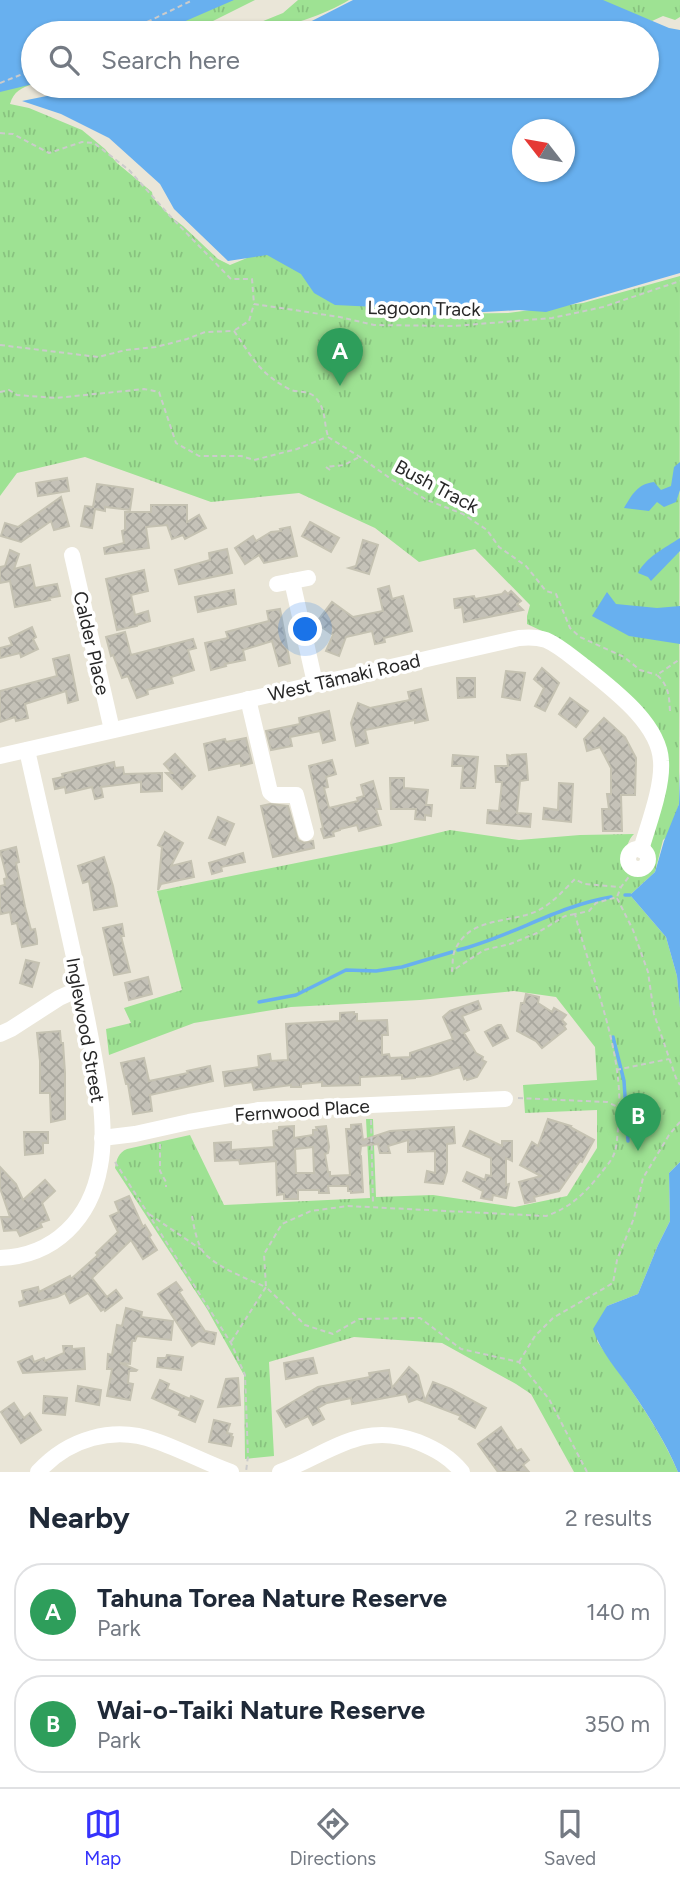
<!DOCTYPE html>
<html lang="en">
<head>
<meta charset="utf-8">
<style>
  :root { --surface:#fff; --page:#f6f6f7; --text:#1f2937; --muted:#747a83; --line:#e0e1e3; --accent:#3633fc }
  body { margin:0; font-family:Figtree,sans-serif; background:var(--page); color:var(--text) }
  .compass { position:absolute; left:512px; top:119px; width:63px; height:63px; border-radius:50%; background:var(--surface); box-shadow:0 2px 5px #0004; rotate:301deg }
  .you { position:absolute; left:306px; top:630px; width:24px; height:24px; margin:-18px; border:5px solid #fff; border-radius:50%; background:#1a73e8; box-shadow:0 0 0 10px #1a73e833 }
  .badge { display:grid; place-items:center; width:46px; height:46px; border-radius:50%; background:var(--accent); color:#fff; font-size:23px; font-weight:700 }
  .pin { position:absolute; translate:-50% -58px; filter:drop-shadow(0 2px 4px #0008) }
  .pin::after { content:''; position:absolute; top:37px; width:24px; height:21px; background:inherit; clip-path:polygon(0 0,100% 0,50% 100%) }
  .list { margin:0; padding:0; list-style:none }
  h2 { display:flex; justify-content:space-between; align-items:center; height:91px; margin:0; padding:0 28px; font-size:30px }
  h2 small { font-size:23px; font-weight:400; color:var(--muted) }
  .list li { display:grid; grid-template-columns:46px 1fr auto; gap:21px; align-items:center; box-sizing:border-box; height:98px; margin:0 14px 14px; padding:0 14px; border:2px solid var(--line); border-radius:28px }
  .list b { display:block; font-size:26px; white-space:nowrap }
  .list p { margin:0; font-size:23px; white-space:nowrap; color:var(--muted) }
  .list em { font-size:23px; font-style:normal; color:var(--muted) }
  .icon { flex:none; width:38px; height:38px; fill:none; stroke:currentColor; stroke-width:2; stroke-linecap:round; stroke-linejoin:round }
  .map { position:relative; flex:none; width:680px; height:1472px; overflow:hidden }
  .search { position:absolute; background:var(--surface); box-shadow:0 2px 5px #0004; left:21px; right:21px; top:21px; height:77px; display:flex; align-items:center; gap:18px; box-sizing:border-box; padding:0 24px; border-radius:38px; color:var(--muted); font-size:26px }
  .sheet { height:315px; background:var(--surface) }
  nav { display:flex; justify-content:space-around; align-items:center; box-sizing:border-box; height:98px; border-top:2px solid var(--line); background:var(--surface); font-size:19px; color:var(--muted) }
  nav a { display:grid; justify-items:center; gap:4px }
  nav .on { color:var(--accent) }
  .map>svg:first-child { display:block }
  .park { fill:url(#park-tufts) }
  .water { fill:#68b0ef; fill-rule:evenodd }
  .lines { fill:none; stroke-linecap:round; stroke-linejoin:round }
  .stream { stroke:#68b0ef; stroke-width:3.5 }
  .building { fill:url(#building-cross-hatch); stroke:#c5c2b2; stroke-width:2; fill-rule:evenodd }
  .path { stroke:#cbcbcb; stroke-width:2; stroke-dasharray:5 3.5; stroke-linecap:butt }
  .minor { stroke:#fff; stroke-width:16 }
  .labels { text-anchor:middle; stroke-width:7; stroke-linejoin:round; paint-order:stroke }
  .street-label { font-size:19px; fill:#272727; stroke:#fff }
</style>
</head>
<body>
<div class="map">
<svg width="680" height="1472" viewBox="0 0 680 1472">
  <defs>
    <pattern id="park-tufts" width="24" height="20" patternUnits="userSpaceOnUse" patternTransform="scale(1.75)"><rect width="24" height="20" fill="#9ee293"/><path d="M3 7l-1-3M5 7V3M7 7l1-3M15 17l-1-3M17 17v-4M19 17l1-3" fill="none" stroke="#88c27f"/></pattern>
    <pattern id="building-cross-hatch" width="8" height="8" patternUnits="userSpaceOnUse" patternTransform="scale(1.75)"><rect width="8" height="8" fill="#c5c2b8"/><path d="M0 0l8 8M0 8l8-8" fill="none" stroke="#a9a79e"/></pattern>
  </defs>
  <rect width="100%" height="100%" fill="#eae6d8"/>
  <g class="park">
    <path d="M214,0H255L189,33H136Z"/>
    <path d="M298,0H349C323,16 274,32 243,33L241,30L283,13Z"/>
    <path d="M590,0H680V17L675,20L663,16L652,21Z"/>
    <path d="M0,84H33C21,88 14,91 10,104L29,108L82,130L105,149L117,163L152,192L153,198L170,216L183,226L218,259L230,265L269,249L436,314L508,313L583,303L680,276L679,804L669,835L663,840L655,872L630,895L666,937L677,976L680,1008V1162L669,1173L670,1221L658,1245L638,1294L607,1306L597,1341C626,1383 658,1425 678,1472H574L531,1394L516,1384L442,1343L354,1337L269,1362L274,1456L245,1459L244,1375L207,1309L115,1168C117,1159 118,1153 127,1149L190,1135L224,1205L370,1198L366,1119H373L376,1197L433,1195L515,1207L567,1196L597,1148V1110L525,1113L523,1085L597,1080L595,1047L556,997L514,991L420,1000L291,1007L194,1023L109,1055L106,1029L131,1023L124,1008L182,990L157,891L391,844L450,830L519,840L580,835L634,834C629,839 629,842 626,848C624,854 620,858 622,864C627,884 656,875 654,856C654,852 652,849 650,845L668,774L630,696L619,685L559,639L527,624V616L530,605L475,549L419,562L375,528L299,493L211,502L85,457L17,473L0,496Z"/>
  </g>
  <g class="water">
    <path d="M0,0H234L158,33H33V84L0,92Z"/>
    <path d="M353,0H603L669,28L680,30V273L546,312L519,310L432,315L398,308L335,305L314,293L301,274L267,255L228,261L174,209L160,184L109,138L61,114L22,101L96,86H647V33H252L298,28ZM522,130H564V172H522Z"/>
    <path d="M680,462V490L676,502L664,507L657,502L649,511L624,508C632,495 637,484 654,482L661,490L671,486L674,467Z"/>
    <path d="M680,538V551L651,581L648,577L638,573C646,557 665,548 680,538Z"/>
    <path d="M607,592L616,604L657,608L680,606V644L629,636L592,616Z"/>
    <path d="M680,772V1008L677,976L666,937L630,895L655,872L664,841L679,804Z"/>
    <path d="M680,1162V1472H678C666,1443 649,1416 631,1390C618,1371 600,1351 593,1329L607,1306L638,1294L658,1245L670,1221L669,1173Z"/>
  </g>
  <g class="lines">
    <g class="stream">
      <path d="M625,895H630"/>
      <path d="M458,950C511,937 557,906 611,897"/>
      <path d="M259,1002L296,995L346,970L376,971L402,967L452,952"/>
      <path d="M613,1037L624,1081L628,1141"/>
    </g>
  </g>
  <g class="building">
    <path d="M67,478L69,491L38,496L36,483Z"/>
    <path d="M97,484L133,489L130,510L105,507V511L95,509L92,528L81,526L85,506L93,507Z"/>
    <path d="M61,497L69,526L54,530L51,521L21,542L1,536L5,523L18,527Z"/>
    <path d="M151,505H187V522L199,515L206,528L185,539L183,535L172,539L167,525L146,527L149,548L105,554L104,548L124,543L122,531L125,530V512H151Z"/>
    <path d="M310,522L339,538L331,552L302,536Z"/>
    <path d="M290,527L297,556L264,563L259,555L245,564L235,548L253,536L256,541L271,532L281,531L280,529Z"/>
    <path d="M363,540L378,545L369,574L349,568L356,566Z"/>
    <path d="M227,549L232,573L179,584L175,570L210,560L209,553Z"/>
    <path d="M10,550L19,554L14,569L30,565L35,588L57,584L60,596L49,598L50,600L15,607L10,581L0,583V567L5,566Z"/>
    <path d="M144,570L148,591L131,595L135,615L148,611L150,621L137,625V626L117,630L106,579Z"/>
    <path d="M389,586L392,599L403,596L412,631L384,638L385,642L375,644L372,631L346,637L339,656L326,651L333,635L316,623L332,602L353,617L383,611L378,589Z"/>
    <path d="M234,590L236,604L198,612L195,597Z"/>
    <path d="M505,591L508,594L511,591L521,601L517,604L523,610L464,622L462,607L455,608L454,599L474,596L475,599L502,594Z"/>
    <path d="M280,609L290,663L279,666L272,641L243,650L245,660L225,664L226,666L211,670L205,643L228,638L226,632L269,621L267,611Z"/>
    <path d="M32,627L36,637L33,639L38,649L21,657L20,653L0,658V648L12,645L9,638Z"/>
    <path d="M125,632L131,655L193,639L196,648L188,650L194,670L171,677L173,683L147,690L148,694L137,698L128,676L122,678L113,655L111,656L106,637Z"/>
    <path d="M69,655L78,700L68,703L66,691L25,704L28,718L16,721L15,717L0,722V691L57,676L53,659Z"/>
    <path d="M542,668L559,683L545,711L535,706L544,688L534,679Z"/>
    <path d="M506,671L525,673L520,700L502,697Z"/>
    <path d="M457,678H475V697L458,698Z"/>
    <path d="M421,689L428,720L415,723V720L365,730L368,743L356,746L351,723L358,703L370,708L410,700L408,692Z"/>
    <path d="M570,698L588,711L576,727L559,714Z"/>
    <path d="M329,711L335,740L323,743L320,731L290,737L292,746L271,750L266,731L300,724L299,718Z"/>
    <path d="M604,718L625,737L636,758L635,795H621L622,831H603L602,809H609L607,794H611V768L600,747L587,751L584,739Z"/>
    <path d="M246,738L252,763L241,766V763L209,770L204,744L225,739L226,742Z"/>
    <path d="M175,754L195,776L182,789L166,773H172L164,764Z"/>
    <path d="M526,754L528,780L520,781L517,813L531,814L530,827L487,823L488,810L499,811L502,782H496L495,766H508L507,755L511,756L512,755Z"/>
    <path d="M453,755L478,757L475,788H461L463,766H452Z"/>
    <path d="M332,760L336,774L326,777L328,787L324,788L329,808L358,801L357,798L364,796L361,785L373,781L381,809H376L381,825L359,831L357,825L340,829V830L333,832L334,836L324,838L321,829L323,828L309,766Z"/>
    <path d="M114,762L115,768L123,767L124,774L162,773V791L141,792V782L101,787L103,797L95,799L92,787L66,793L65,787L55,789L53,779L63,777L62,774Z"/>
    <path d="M390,778H404V788L428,790L426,805H432L431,816L425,815V820L415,819L416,809H391Z"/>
    <path d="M559,783L573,784L571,822L543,819L544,808L558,810Z"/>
    <path d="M270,804L288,806L298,840L304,843L313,841L314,848L273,857L261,806Z"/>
    <path d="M218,817L234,824L225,845L209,838Z"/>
    <path d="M165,832L183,843L171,866L191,861L194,877L161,884L158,890L162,847L158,845Z"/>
    <path d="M16,847L19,862L16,863L25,907L31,930L35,929L37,940V944L22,947L17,923L12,924L10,912L1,914L0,909V886L5,885L4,879L7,878L0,851Z"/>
    <path d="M243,853L245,862L221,867L222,871L212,874L209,863Z"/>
    <path d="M104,857L113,886L117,906L94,910L89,881L83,883L78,866Z"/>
    <path d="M122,924L124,936H121L130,972L114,975L103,928Z"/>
    <path d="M26,960L39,963L32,987L20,983Z"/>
    <path d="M148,977L152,994L129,1000L125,983Z"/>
    <path d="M526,994L539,997L538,1003L552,1012L554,1008L566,1015L562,1020L566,1024L564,1026L566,1029L542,1048L536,1041L517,1031L521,1003H524Z"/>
    <path d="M478,1001L481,1009L462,1016L469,1030L464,1033L476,1053L483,1057L482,1060L486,1062L477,1077L467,1080L466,1078L464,1079L460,1067L430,1076L415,1077V1078L402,1079V1075L360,1077V1085L322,1086V1082L301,1084V1087H291V1085L254,1090L252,1082L225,1086L223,1072L259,1067L258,1056L270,1054L271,1061L288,1060L286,1024L340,1021V1013L354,1012V1014H357V1021L387,1020L388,1035H382V1055L389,1054L390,1058L410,1057V1053L453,1039L443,1017L450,1011Z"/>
    <path d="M498,1025H501L508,1038L493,1046L485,1032Z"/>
    <path d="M60,1031L61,1043H63L65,1073V1119L51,1122L50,1093H40V1061L37,1033Z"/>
    <path d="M144,1058L149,1081L188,1073L187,1071L210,1066L213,1081L150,1095L152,1111L133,1114L128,1084H126L121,1063Z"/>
    <path d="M548,1119L571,1126L570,1127L594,1140L582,1162L580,1161L559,1191L534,1197L535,1201L525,1203L519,1182L541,1176L520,1165L532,1142L538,1146Z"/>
    <path d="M361,1124L363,1140L390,1131L454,1127L455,1143L447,1144V1171L443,1184L425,1182L427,1171L435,1173V1151L408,1152V1140L388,1146L390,1153H380L378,1144L361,1146L360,1155L361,1156L363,1192L351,1193V1191H348V1186H328L329,1193H319V1190H298V1199H284V1194L277,1195L276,1161L240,1164L239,1160L215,1161L214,1143L231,1142V1150L274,1147L273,1131L279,1130V1127L294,1126V1138L313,1135V1130H317L316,1127L326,1126L329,1147L328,1153L325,1154L328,1172H330V1176L350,1175L346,1129H351V1125ZM313,1147L314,1173H296L295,1149Z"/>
    <path d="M470,1131L502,1146V1141H512V1161L506,1158V1185L509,1184L506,1198L493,1195L492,1200L481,1198L483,1191L463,1181L467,1172L485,1180L486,1175L491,1176V1158L463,1146Z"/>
    <path d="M24,1132H48V1143H43V1153L25,1155Z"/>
    <path d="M0,1167L16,1184L23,1200L45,1180L55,1191L42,1203L49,1220L40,1223L42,1227L20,1236L17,1230L4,1231L1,1217H10L0,1188Z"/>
    <path d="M129,1196L143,1227L145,1225L151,1235L149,1237L157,1250L143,1259L131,1240L92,1278L107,1297L116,1290L122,1298L105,1311L104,1309L101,1311L88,1293L70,1303L65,1293L57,1297L20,1306L19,1302L24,1300L22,1291L38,1287L39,1292L70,1276L71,1279L98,1255L96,1253L118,1232L110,1216L119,1212L115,1202Z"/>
    <path d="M176,1282L182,1290L179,1292L205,1331L216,1333L214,1344L199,1341L192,1346L158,1294Z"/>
    <path d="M126,1308L142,1312L141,1317L173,1321L171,1340L137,1336L135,1341H132L130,1364L120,1363L137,1370L136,1371H129L128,1383L133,1384L130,1400L107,1396L112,1369H107L108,1354L112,1355L117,1325L122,1326Z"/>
    <path d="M63,1346H72V1349L84,1348L85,1369L23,1373L18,1362L32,1356L34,1362L44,1358L45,1361L64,1353Z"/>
    <path d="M167,1355L183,1357L181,1370L157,1367L158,1358H166Z"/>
    <path d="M313,1358L317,1373L286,1379L284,1363Z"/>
    <path d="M409,1367L418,1375L425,1401L433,1382L451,1389L486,1408L475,1428L459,1419L461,1416L417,1399L409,1402L406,1394L352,1404L351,1398L327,1403L318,1408L324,1419L313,1425L308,1416L286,1427L277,1411L318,1387L370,1377L369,1373L389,1370L392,1388Z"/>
    <path d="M238,1378L240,1405L218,1407L226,1379Z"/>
    <path d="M160,1380L169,1384L167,1389L190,1399L191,1396L203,1401L195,1422L179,1415L181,1411L152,1398Z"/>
    <path d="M78,1386L101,1390L99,1405L76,1401Z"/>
    <path d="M44,1396L67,1398L65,1415L43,1413Z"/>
    <path d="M14,1403L24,1418L30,1413L41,1430L21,1443L1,1412Z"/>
    <path d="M214,1420L230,1424L227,1433L232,1434L231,1436L233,1437L231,1446L209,1442Z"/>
    <path d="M501,1427L517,1451L521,1449L529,1460L523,1465L529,1472H498L478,1444Z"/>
  </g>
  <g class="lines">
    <g class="path">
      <path d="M124,33L193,0"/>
      <path d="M0,83L33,70"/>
      <path d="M0,133L13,134L49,153L82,142L94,143L129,170L170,216L231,279H252L254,304L340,317L374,325L454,326L552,318L603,307L680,281"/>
      <path d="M235,330L249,321L254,304"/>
      <path d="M0,345L98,357L126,350L156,347L187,339L205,332L234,331C252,357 260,374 289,389C296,393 307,390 314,396C327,409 323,421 328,436"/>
      <path d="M0,392L9,390L17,395L56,398L144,389L159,392L176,443L199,456H241L254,460L297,449L327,437"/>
      <path d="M328,437L360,457L391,479L427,500L463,514L487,530L499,547L526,566L546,591L556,594L570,628L580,637L624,657L640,670L657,675"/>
      <path d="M330,470L326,467L344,465L359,457"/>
      <path d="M670,711C669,696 669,686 657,675L680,659"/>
      <path d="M617,898L633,930L648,972L654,1014L676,1078L680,1085"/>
      <path d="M575,914L565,916L537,933L510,944L484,950L452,971C453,964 452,956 455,950C469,918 505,923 532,913C548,908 563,891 575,879L584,884L620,887"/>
      <path d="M616,1070L669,1059"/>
      <path d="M518,1098L607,1102L620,1108"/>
      <path d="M371,1120L373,1205"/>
      <path d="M160,1144V1171L166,1182V1187"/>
      <path d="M115,1162L231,1343L245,1375L248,1456L246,1472"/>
      <path d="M149,1214L202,1250"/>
      <path d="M192,1216C194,1227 197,1245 205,1254C219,1268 247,1279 266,1287L231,1342"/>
      <path d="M519,1362L535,1336L553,1318L613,1283L617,1260L634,1218L643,1178L669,1135L680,1122"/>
      <path d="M587,1472L549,1399L519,1362L461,1349L420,1318L359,1319L333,1334L305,1325L266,1287L264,1254L282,1224L311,1211L348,1206L546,1216C569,1208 582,1196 597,1178C603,1170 613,1160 615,1151C617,1145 617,1137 618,1130C627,1056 593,985 575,914L589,911L596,903L617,897L621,887L635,869"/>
    </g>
    <g class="minor">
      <path d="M72,555L112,730"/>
      <path d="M292,581L315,683"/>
      <path d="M277,584L308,578"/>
      <path d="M248,699L270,792L274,795H296L306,833"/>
      <path d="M0,756L519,638C528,637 537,637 546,640C560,646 573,658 585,667C612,689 659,723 661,761C663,787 648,825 641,850"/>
      <circle cx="638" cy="859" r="10"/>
      <path d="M0,1034L11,1029L59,998L81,988"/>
      <path d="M102,1138L135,1134L189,1122L259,1110L505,1099"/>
      <path d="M0,1258C55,1256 91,1218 100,1166C108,1125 96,1065 88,1024C70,932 47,841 27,750"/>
      <path d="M38,1472C68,1439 113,1425 156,1441C182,1450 206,1463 231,1472"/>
      <path d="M280,1472C329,1454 362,1420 418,1442C435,1449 450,1457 462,1472"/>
    </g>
  </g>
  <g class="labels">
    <g class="street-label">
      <text transform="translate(424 308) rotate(1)" y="7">Lagoon Track</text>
      <text transform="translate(437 486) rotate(28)" y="7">Bush Track</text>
      <text transform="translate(92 643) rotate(77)" y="7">Calder Place</text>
      <text transform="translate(344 677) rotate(-13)" y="7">West Tāmaki Road</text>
      <text transform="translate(86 1030) rotate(80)" y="7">Inglewood Street</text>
      <text transform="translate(302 1110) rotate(-4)" y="7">Fernwood Place</text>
    </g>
  </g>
</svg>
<svg class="compass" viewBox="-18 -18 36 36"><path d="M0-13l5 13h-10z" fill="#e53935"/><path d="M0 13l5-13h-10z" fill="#747a83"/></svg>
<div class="you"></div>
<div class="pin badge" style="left:340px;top:386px;background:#2e9e5b">A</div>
<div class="pin badge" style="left:638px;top:1151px;background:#2e9e5b">B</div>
<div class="search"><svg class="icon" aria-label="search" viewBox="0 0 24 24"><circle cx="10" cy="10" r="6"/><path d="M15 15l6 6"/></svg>Search here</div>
</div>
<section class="sheet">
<h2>Nearby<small>2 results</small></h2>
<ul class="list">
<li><span class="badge" style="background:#2e9e5b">A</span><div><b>Tahuna Torea Nature Reserve</b><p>Park</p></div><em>140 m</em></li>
<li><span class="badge" style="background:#2e9e5b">B</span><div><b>Wai-o-Taiki Nature Reserve</b><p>Park</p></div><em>350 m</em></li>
</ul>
</section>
<nav>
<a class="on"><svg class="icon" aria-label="map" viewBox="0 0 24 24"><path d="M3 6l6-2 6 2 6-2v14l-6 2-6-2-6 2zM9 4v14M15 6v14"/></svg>Map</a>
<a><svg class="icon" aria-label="directions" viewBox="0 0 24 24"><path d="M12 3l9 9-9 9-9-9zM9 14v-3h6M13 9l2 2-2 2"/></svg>Directions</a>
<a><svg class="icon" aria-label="saved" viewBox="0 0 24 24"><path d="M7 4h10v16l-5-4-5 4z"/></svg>Saved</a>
</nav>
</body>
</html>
